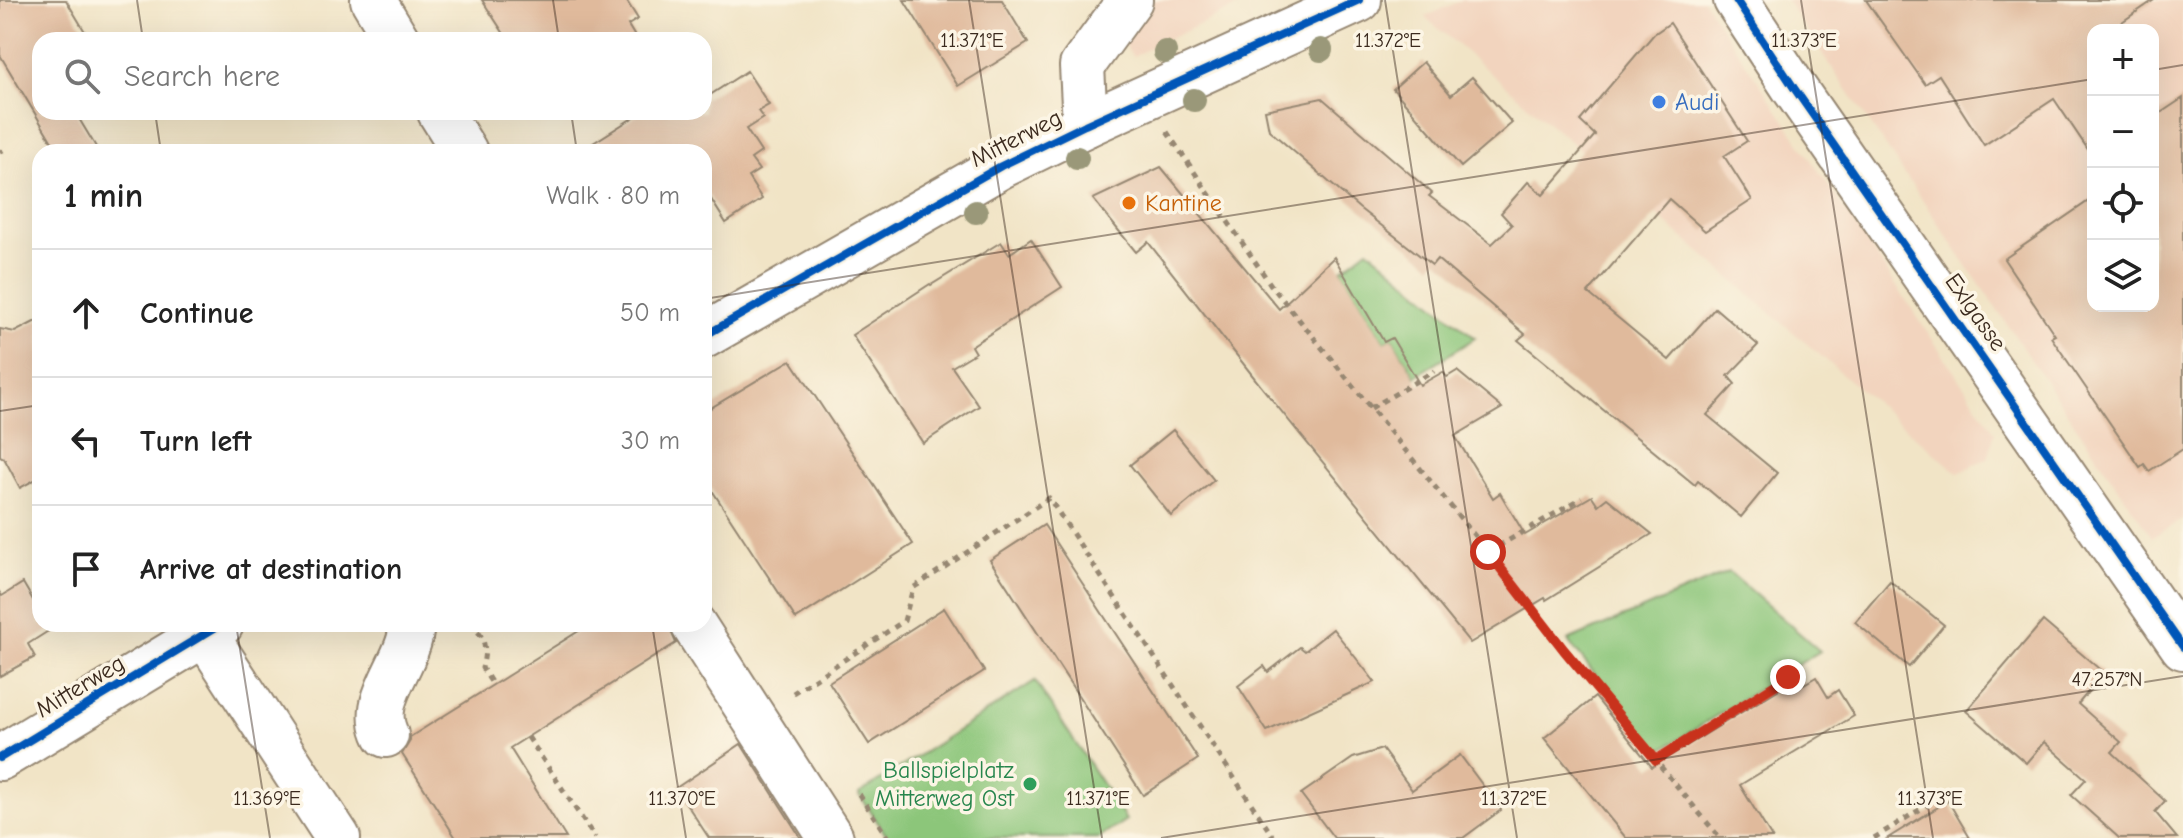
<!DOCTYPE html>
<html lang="en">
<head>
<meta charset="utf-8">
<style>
  :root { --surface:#fff; --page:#f6f6f6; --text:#222; --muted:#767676; --line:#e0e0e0 }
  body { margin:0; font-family:"Comic Neue",sans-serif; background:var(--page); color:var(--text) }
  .controls { position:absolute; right:24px; top:24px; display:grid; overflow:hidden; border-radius:16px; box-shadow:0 8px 32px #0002 }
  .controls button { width:72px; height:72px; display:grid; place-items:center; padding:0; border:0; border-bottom:2px solid var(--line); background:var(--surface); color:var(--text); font:40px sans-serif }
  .stop { position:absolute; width:24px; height:24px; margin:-18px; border:6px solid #c8321e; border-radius:50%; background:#fff }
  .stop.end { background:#c8321e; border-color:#fff; box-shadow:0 2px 8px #0008 }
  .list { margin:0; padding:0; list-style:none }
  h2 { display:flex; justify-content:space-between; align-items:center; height:104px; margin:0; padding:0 32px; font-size:34px }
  h2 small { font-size:26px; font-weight:400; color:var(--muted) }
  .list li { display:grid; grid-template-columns:52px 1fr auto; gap:24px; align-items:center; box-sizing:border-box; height:128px; padding:0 32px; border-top:2px solid var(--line) }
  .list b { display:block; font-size:30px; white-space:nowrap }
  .list em { font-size:26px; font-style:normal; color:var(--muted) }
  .icon { flex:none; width:44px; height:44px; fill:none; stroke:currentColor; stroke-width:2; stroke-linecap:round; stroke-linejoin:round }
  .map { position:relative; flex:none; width:2183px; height:838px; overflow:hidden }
  .search { position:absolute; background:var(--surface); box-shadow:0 8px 32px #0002; left:32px; top:32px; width:680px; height:88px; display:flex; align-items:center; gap:20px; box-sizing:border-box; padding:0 28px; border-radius:24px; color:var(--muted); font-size:30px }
  .panel { position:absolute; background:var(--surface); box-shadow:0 8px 32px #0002; left:32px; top:144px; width:680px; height:488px; border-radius:24px }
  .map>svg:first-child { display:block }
  .built { fill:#f2d4be; fill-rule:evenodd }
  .green { fill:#8cc67a; stroke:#64784c; stroke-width:2 }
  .building { fill:#e0ba9c }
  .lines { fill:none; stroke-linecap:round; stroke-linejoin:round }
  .minor-casing { stroke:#968772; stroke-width:48 }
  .path { stroke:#968772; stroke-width:5; stroke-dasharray:6 6; stroke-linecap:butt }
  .minor { stroke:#fff; stroke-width:44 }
  .cycleway-casing { stroke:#fcf5e5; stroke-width:13 }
  .cycleway { stroke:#0057b8; stroke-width:8 }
  .tree { fill:#9a9879 }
  .route { stroke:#c8321e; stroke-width:10 }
  .ticks { fill:none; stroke:#3b2a1e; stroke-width:2; stroke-opacity:0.45 }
  .shop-dot { fill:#3f7fe0; stroke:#fcf5e5; stroke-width:3 }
  .food-dot { fill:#e8710a; stroke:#fcf5e5; stroke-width:3 }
  .leisure-dot { fill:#2e9e5b; stroke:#fcf5e5; stroke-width:3 }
  .labels { text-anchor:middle; stroke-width:7; stroke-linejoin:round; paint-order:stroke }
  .shop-label { font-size:24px; fill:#366cbe; stroke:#fcf5e5; text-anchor:start }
  .street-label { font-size:24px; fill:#3b2a1e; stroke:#fcf5e5 }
  .food-label { font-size:24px; fill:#c56008; stroke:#fcf5e5; text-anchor:start }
  .leisure-label { font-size:24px; fill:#27864d; stroke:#fcf5e5; text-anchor:end }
  .ticks-label { font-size:20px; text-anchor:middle; fill:#3b2a1e; stroke:#fcf5e5; stroke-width:7; stroke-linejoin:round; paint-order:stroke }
</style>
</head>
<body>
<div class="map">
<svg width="2183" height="838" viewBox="0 0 2183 838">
  <rect width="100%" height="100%" fill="#fcf5e5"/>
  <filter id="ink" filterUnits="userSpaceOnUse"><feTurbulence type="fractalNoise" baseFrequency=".0125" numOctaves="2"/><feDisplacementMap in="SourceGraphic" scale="16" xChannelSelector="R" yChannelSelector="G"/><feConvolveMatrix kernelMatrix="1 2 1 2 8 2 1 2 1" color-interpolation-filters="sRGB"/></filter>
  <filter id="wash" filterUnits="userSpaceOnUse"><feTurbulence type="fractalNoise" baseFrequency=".006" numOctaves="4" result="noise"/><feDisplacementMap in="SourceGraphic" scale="32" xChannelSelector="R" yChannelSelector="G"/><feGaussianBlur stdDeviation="1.8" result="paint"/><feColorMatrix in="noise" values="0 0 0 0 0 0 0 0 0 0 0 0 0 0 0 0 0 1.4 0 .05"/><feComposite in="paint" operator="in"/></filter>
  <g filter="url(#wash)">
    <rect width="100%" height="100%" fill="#f1e4c6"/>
    <g class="built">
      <path d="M1150,0H1251L1133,56L1121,40Z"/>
      <path d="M1462,0H1703L1995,432L1988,458L1958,473L1425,17Z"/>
      <path d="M1786,0H2183V519L2152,537ZM2093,30H2153V306H2093Z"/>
    </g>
    <g class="green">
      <path d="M1368,249L1475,338L1415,376L1392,338L1384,342L1341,270Z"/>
      <path d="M1729,572L1820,651L1658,752L1568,641Z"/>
      <path d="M1035,681L1126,820L1099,838H888L859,794Z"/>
    </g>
    <g id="blocks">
      <g class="building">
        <path d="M0,0H66L90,40H40V112H75L99,152H58L0,55Z"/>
        <path d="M482,0H626L638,19L628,25L637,40H508Z"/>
        <path d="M904,0H1002L1028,43L958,86Z"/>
        <path d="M1866,0H2154L2110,30H2093V157L2054,99L1984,145L1939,75L1925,84Z"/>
        <path d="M1670,23L1747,141L1724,156L1752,200L1705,231L1669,199L1588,293L1669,360L1715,308L1758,345L1728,376L1735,384L1707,415L1777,473L1741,517L1698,481L1695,485L1518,340L1525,334L1437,259L1432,265L1359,208L1269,130L1265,110L1322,98L1432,193L1429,196L1492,244L1512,225L1501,213L1528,182L1543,195L1595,135L1580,121L1654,34Z"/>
        <path d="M1423,62L1451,95L1472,77L1512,123L1461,167L1393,89Z"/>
        <path d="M747,71L769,105L758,111L763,118L746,129L761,152L751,159L759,170L748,177L762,199L726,223L704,188V152H579L642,112H704V99Z"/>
        <path d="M2183,98V449L2149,471L2144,464L2140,467L2051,337L2055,335L2004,259L2093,198V306H2153V118Z"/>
        <path d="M1161,167L1279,309L1334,257L1384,342L1392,338L1420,385L1443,372L1447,377L1457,371L1502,408L1455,436L1493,498L1500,493L1525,535L1592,496L1598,505L1607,498L1652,534L1546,600L1545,598L1470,643L1260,385L1148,242L1136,252L1093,199Z"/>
        <path d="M1031,239L1062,287L971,346L975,353L952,367L979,406L923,443L852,335L930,284L931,285L1001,242L1009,254Z"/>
        <path d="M40,319V477L20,488L4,458L0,456V329L15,332Z"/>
        <path d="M791,360L913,544L796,619L704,478V412Z"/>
        <path d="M1173,430L1214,480L1171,516L1130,465Z"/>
        <path d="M1044,525L1198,759L1143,795L990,560Z"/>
        <path d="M1890,581L1944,625L1909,667L1855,622Z"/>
        <path d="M23,583L40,612V624H47L50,630L28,644L35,657L0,676V593L2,596Z"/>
        <path d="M944,608L984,671L869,744L829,682Z"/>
        <path d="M2043,621L2104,673L2078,704L2121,742L2112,752L2165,801L2155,812L2177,838H2119L2071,795L2086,779L2044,742L2026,763L1966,711Z"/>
        <path d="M590,624H668L676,643L510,748L566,838H456L402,754L410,741V737Z"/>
        <path d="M1333,629L1375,682L1267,731L1238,686L1264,666L1268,672L1300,647L1305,651Z"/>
        <path d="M1799,677L1804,684L1816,677L1828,697L1838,690L1854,716L1740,785L1772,838H1626L1544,738L1595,697L1652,767Z"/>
        <path d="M741,744L801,838H709L676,788Z"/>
        <path d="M1382,749L1412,790L1460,755L1501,810L1463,838H1334L1301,794L1353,758Z"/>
        <path d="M1948,801L1970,838H1888Z"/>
      </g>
    </g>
  </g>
  <g filter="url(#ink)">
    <use href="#blocks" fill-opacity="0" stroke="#968772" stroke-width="2"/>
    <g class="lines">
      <defs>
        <g id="minor">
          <path d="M373,0L397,40"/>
          <path d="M1736,0L1794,88L2183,647"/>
          <path d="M440,112L465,152"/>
          <path d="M1085,125L1082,66L1130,0"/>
          <path d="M704,336L1001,166L1085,125L1359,0"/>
          <path d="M693,624L831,838"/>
          <path d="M205,634L338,838"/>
          <path d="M386,735C368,698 410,664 412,624"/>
          <path d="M0,758L221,624"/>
        </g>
      </defs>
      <use href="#minor" class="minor-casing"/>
      <g class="path">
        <path d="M1167,132L1271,285L1488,552L1564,650L1720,838"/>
        <path d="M0,152L3,150"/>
        <path d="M1371,408L1434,371"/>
        <path d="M1488,552L1582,498"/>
        <path d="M469,624C486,635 487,649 482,668L493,685"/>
        <path d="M793,693L904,621L913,588L1049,498L1274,838"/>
        <path d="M528,737L595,838"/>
        <path d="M1656,760L1788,677"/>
        <path d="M859,794L888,838"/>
        <path d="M1874,838L1937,799"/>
      </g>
      <use href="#minor" class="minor"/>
      <defs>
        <g id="cycleway">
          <path d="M1736,0L1794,88L2183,647"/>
          <path d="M704,336L1001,166L1085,125L1359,0"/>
          <path d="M0,758L221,624"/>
        </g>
      </defs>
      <use href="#cycleway" class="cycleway-casing"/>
      <use href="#cycleway" class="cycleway"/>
    </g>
    <g class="tree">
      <circle cx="1321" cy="50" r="12"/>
      <circle cx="1165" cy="52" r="12"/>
      <circle cx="1194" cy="100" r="12"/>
      <circle cx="1077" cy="158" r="12"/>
      <circle cx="976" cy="212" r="12"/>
    </g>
  </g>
  <g class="lines" filter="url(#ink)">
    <path class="route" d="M1488,552L1564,650L1656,760L1788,677"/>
  </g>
  <path class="ticks" d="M137,0L143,40M553,0L559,40M969,0L1102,838M1385,0L1517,838M1801,0L1933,838M2153,70L2183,65M155,112L161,152M571,112L577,152M704,299L2093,79M0,411L40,405M236,624L270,838M652,624L686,838M1161,838L2183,676"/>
  <circle class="shop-dot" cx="1659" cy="102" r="8"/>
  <circle class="food-dot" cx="1129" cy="203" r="8"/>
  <circle class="leisure-dot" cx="1030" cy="784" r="8"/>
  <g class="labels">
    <g class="shop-label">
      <text x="1675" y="110">Audi</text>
    </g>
    <g class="street-label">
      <text transform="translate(1016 138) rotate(-27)" y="8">Mitterweg</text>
      <text transform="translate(1976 312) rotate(55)" y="8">Exlgasse</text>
      <text transform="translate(80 686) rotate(-31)" y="8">Mitterweg</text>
    </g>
    <g class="food-label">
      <text x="1145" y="211">Kantine</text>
    </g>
    <g class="leisure-label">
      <text x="1014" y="778">Ballspielplatz<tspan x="1014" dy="28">Mitterweg Ost</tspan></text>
    </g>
  </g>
  <g class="ticks-label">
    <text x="972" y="47">11.371°E</text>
    <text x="1388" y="47">11.372°E</text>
    <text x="1804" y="47">11.373°E</text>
    <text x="2107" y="686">47.257°N</text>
    <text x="267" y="805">11.369°E</text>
    <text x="682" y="805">11.370°E</text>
    <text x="1098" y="805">11.371°E</text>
    <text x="1514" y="805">11.372°E</text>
    <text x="1930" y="805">11.373°E</text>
  </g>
</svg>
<div class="controls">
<button>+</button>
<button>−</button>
<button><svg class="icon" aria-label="locate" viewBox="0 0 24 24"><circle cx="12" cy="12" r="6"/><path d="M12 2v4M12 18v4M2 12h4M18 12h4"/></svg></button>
<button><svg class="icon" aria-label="layers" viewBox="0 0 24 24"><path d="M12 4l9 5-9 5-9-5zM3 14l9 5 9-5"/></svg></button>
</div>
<div class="stop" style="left:1488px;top:552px"></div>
<div class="stop end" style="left:1788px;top:677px"></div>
<div class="search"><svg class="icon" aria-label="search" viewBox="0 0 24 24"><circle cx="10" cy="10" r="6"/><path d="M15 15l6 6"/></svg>Search here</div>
<section class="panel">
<h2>1 min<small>Walk · 80 m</small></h2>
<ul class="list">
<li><svg class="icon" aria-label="ahead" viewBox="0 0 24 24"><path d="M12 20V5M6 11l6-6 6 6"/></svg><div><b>Continue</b></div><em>50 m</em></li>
<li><svg class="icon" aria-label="left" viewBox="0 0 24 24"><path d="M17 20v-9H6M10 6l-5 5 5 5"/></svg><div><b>Turn left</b></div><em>30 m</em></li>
<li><svg class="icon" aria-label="arrive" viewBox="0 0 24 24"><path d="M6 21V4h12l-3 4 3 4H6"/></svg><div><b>Arrive at destination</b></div></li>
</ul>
</section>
</div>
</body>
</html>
